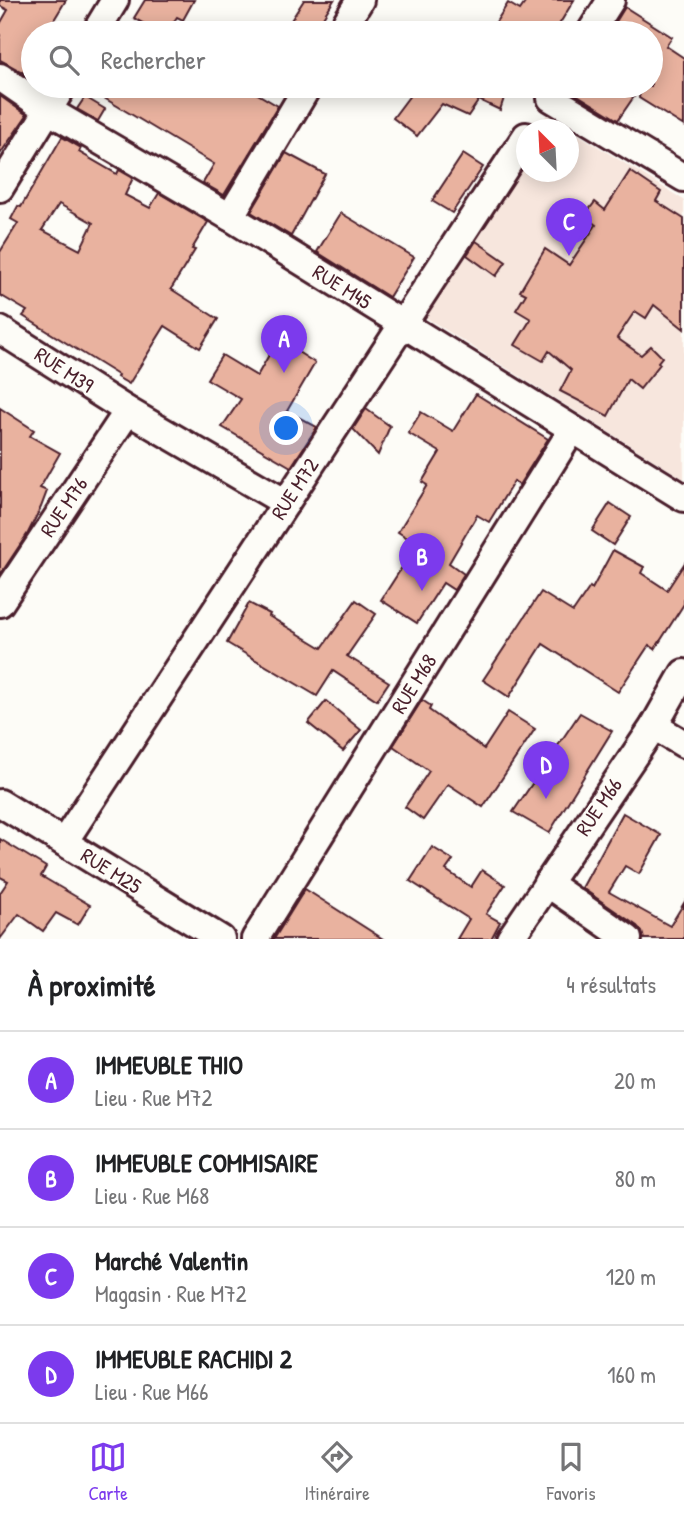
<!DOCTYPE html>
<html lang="fr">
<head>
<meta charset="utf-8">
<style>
  :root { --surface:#fff; --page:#f2f2f2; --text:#202124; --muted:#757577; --line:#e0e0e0; --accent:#7c3aed }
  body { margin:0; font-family:"Patrick Hand",sans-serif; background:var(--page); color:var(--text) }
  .compass { position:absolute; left:516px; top:119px; width:63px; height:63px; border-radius:50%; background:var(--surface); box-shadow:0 4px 18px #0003; rotate:336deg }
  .you { position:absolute; left:287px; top:429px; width:24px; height:24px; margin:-18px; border:5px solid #fff; border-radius:50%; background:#1a73e8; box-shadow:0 0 0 10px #1a73e833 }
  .badge { display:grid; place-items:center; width:46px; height:46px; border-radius:50%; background:var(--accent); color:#fff; font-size:23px; font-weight:700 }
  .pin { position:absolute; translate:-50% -58px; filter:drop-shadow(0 2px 4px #0008) }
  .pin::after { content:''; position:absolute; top:37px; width:24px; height:21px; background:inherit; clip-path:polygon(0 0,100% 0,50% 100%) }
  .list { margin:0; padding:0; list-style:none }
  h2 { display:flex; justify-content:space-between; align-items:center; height:91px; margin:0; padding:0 28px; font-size:30px }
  h2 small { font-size:23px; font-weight:400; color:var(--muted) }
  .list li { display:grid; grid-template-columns:46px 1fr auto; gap:21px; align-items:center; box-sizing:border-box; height:98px; padding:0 28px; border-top:2px solid var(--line) }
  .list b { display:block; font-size:26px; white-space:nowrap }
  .list p { margin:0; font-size:23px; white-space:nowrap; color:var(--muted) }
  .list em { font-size:23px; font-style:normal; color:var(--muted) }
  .icon { flex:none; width:38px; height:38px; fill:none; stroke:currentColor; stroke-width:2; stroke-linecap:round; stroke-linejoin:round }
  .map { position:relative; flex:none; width:684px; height:939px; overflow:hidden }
  .search { position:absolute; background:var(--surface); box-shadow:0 4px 18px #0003; left:21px; right:21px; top:21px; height:77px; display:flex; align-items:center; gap:18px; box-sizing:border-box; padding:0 24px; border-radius:38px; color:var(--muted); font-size:26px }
  .sheet { height:483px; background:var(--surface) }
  nav { display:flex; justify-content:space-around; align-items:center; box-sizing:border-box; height:98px; border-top:2px solid var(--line); background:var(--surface); font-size:19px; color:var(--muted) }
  nav a { display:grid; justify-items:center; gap:4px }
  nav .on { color:var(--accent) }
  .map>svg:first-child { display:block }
  .built { fill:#f7e6dd }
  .building { fill:#e9b29f; stroke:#4a1f2b; stroke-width:2; fill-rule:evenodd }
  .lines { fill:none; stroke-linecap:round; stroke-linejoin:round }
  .minor-casing { stroke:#4a1f2b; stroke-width:32 }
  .minor { stroke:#fdfcf7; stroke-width:26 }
  .labels { text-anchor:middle; stroke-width:5; stroke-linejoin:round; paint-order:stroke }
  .street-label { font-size:21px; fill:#4a1f2b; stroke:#fdfcf7 }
</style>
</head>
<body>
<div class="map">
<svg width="684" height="939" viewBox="0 0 684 939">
  <rect width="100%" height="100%" fill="#fdfcf7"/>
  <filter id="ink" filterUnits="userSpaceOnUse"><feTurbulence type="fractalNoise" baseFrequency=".0143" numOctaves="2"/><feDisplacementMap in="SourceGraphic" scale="14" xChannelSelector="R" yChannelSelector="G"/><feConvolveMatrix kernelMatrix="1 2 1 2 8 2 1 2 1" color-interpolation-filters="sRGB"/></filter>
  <g filter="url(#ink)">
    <path class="built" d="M547,115L684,200V479L417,312L526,145V172H568V130L537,129Z"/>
    <g class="building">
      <path d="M0,0H66L46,33H33V78L0,60V24L8,10L0,6Z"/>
      <path d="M145,0H194L183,20L177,17L166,33H143L148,26L134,18Z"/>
      <path d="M304,0H334L313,33H283Z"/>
      <path d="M527,0H574L554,33H489L508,3L520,10Z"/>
      <path d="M625,7L672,37L666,46L684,58V126L639,98L641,86H651V33H609Z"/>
      <path d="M111,86H244L278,106L224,195L203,183L214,164L104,98Z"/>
      <path d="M417,86H508L500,110L479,100L468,116L442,104L417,136L393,118Z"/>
      <path d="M563,86H618L635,95L618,120Z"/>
      <path d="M0,96L27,115L0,154Z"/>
      <path d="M85,97L105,109L98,121L77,109Z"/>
      <path d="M62,137L81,148L79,152L117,174L119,170L133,178L125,195L150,208L159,193L208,222L192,249L195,250L171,289L218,319L200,348L165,326L129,384L117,377L118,375L23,316L27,311L0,295V252L18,223L11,219L18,206L21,207ZM59,204L93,223L80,250L42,230Z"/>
      <path d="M286,153L325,174L291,236L251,212Z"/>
      <path d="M463,154L483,167L452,213L432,201Z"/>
      <path d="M630,171L661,192L656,201L684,219V329L654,305L646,318L635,311L617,338L641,355L651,346L662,357L658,362L660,364L640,389L628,379L608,416L560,391L571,370L549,351L543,361L515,345L531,319L516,310L526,294L520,291L545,249L569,265L596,225L584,216L595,202L605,210Z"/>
      <path d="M341,213L414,257L389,297L317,252Z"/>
      <path d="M476,241L506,262L496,276L467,255Z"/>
      <path d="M278,339L315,363L287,411L317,427L291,467L222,427L241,399L207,379L222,355L257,376Z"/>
      <path d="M476,394L548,439L519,485L514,481L489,522L477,515L449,563L464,574L454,590L443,583L417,623L381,600L417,544L398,532L427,485L422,482L440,452L408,433L421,412L453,431Z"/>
      <path d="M0,408L34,430L30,436L60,453L40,488L47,491L41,507L28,533L0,575Z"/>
      <path d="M366,409L390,426L378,455L353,429Z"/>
      <path d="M610,503L631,517L613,545L592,531Z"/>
      <path d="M613,550L644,567L641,573L667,590L684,564V604L655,649L649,645L618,692L543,644L509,697L483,680L541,592L573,612L590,587L592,589Z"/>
      <path d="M356,600L376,614L347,656L389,682L377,700L333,671L317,696L227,643L249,603L270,614L269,616L322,648Z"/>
      <path d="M422,700L431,706L429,710L484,749L508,712L535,729L483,807L448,784L423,820L405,807L429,771L393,746Z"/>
      <path d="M326,701L361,730L343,751L308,723Z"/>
      <path d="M580,713L612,731L549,833L513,812Z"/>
      <path d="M623,813L661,835L639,874L625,866L609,892L670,926L684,903V939H644L642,932L637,926L582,888Z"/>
      <path d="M0,839L46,867L41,876L90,905L78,925L56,913L43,931L19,914L0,939V893L8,881L0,877Z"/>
      <path d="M432,847L453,860L446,870L471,887L482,870L505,885L486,914L500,922L491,939H457L469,919L410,881Z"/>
      <path d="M305,889L383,939H274Z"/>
    </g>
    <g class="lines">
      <defs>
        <g id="minor">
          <path d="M95,33L115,0"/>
          <path d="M340,33L360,0"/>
          <path d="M590,33L611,0"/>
          <path d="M0,77L48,110L230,217L684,498"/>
          <path d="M551,98L684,178"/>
          <path d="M0,188L63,86"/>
          <path d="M230,217L308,86"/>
          <path d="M0,330L128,411L286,503"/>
          <path d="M0,603L128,411"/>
          <path d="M654,726L684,744"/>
          <path d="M0,803L221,939"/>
          <path d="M64,842L526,136"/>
          <path d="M547,883L628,939"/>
          <path d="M255,939L572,430"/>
          <path d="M510,939L654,726L684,673"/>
        </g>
      </defs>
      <use href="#minor" class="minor-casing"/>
      <use href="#minor" class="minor"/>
    </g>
  </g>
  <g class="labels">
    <g class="street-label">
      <text transform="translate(342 287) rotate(32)" y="7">RUE M45</text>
      <text transform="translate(64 370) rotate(33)" y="7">RUE M39</text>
      <text transform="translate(295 489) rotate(-57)" y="7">RUE M72</text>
      <text transform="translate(64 507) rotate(-56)" y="7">RUE M76</text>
      <text transform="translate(414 684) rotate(-58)" y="7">RUE M68</text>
      <text transform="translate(599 807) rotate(-56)" y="7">RUE M66</text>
      <text transform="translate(111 871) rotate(32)" y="7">RUE M25</text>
    </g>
  </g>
</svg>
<svg class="compass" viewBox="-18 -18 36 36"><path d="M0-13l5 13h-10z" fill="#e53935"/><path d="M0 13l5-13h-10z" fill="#757577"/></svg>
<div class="you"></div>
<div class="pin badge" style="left:284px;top:373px">A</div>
<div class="pin badge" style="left:422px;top:591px">B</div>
<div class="pin badge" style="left:569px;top:256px">C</div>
<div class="pin badge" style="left:546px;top:799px">D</div>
<div class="search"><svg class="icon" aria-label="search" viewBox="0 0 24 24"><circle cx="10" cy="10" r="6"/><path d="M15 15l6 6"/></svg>Rechercher</div>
</div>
<section class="sheet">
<h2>À proximité<small>4 résultats</small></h2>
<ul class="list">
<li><span class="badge">A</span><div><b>IMMEUBLE THIO</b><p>Lieu · Rue M72</p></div><em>20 m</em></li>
<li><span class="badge">B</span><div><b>IMMEUBLE COMMISAIRE</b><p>Lieu · Rue M68</p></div><em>80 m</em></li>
<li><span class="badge">C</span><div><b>Marché Valentin</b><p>Magasin · Rue M72</p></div><em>120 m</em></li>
<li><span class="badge">D</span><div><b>IMMEUBLE RACHIDI 2</b><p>Lieu · Rue M66</p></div><em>160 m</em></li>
</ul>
</section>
<nav>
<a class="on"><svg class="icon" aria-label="map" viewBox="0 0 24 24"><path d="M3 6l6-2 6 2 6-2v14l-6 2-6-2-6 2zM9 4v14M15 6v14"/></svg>Carte</a>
<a><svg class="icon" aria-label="directions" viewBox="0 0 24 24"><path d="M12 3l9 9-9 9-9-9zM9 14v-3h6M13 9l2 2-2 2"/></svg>Itinéraire</a>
<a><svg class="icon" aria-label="saved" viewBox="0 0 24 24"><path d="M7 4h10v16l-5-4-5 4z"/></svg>Favoris</a>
</nav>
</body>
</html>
